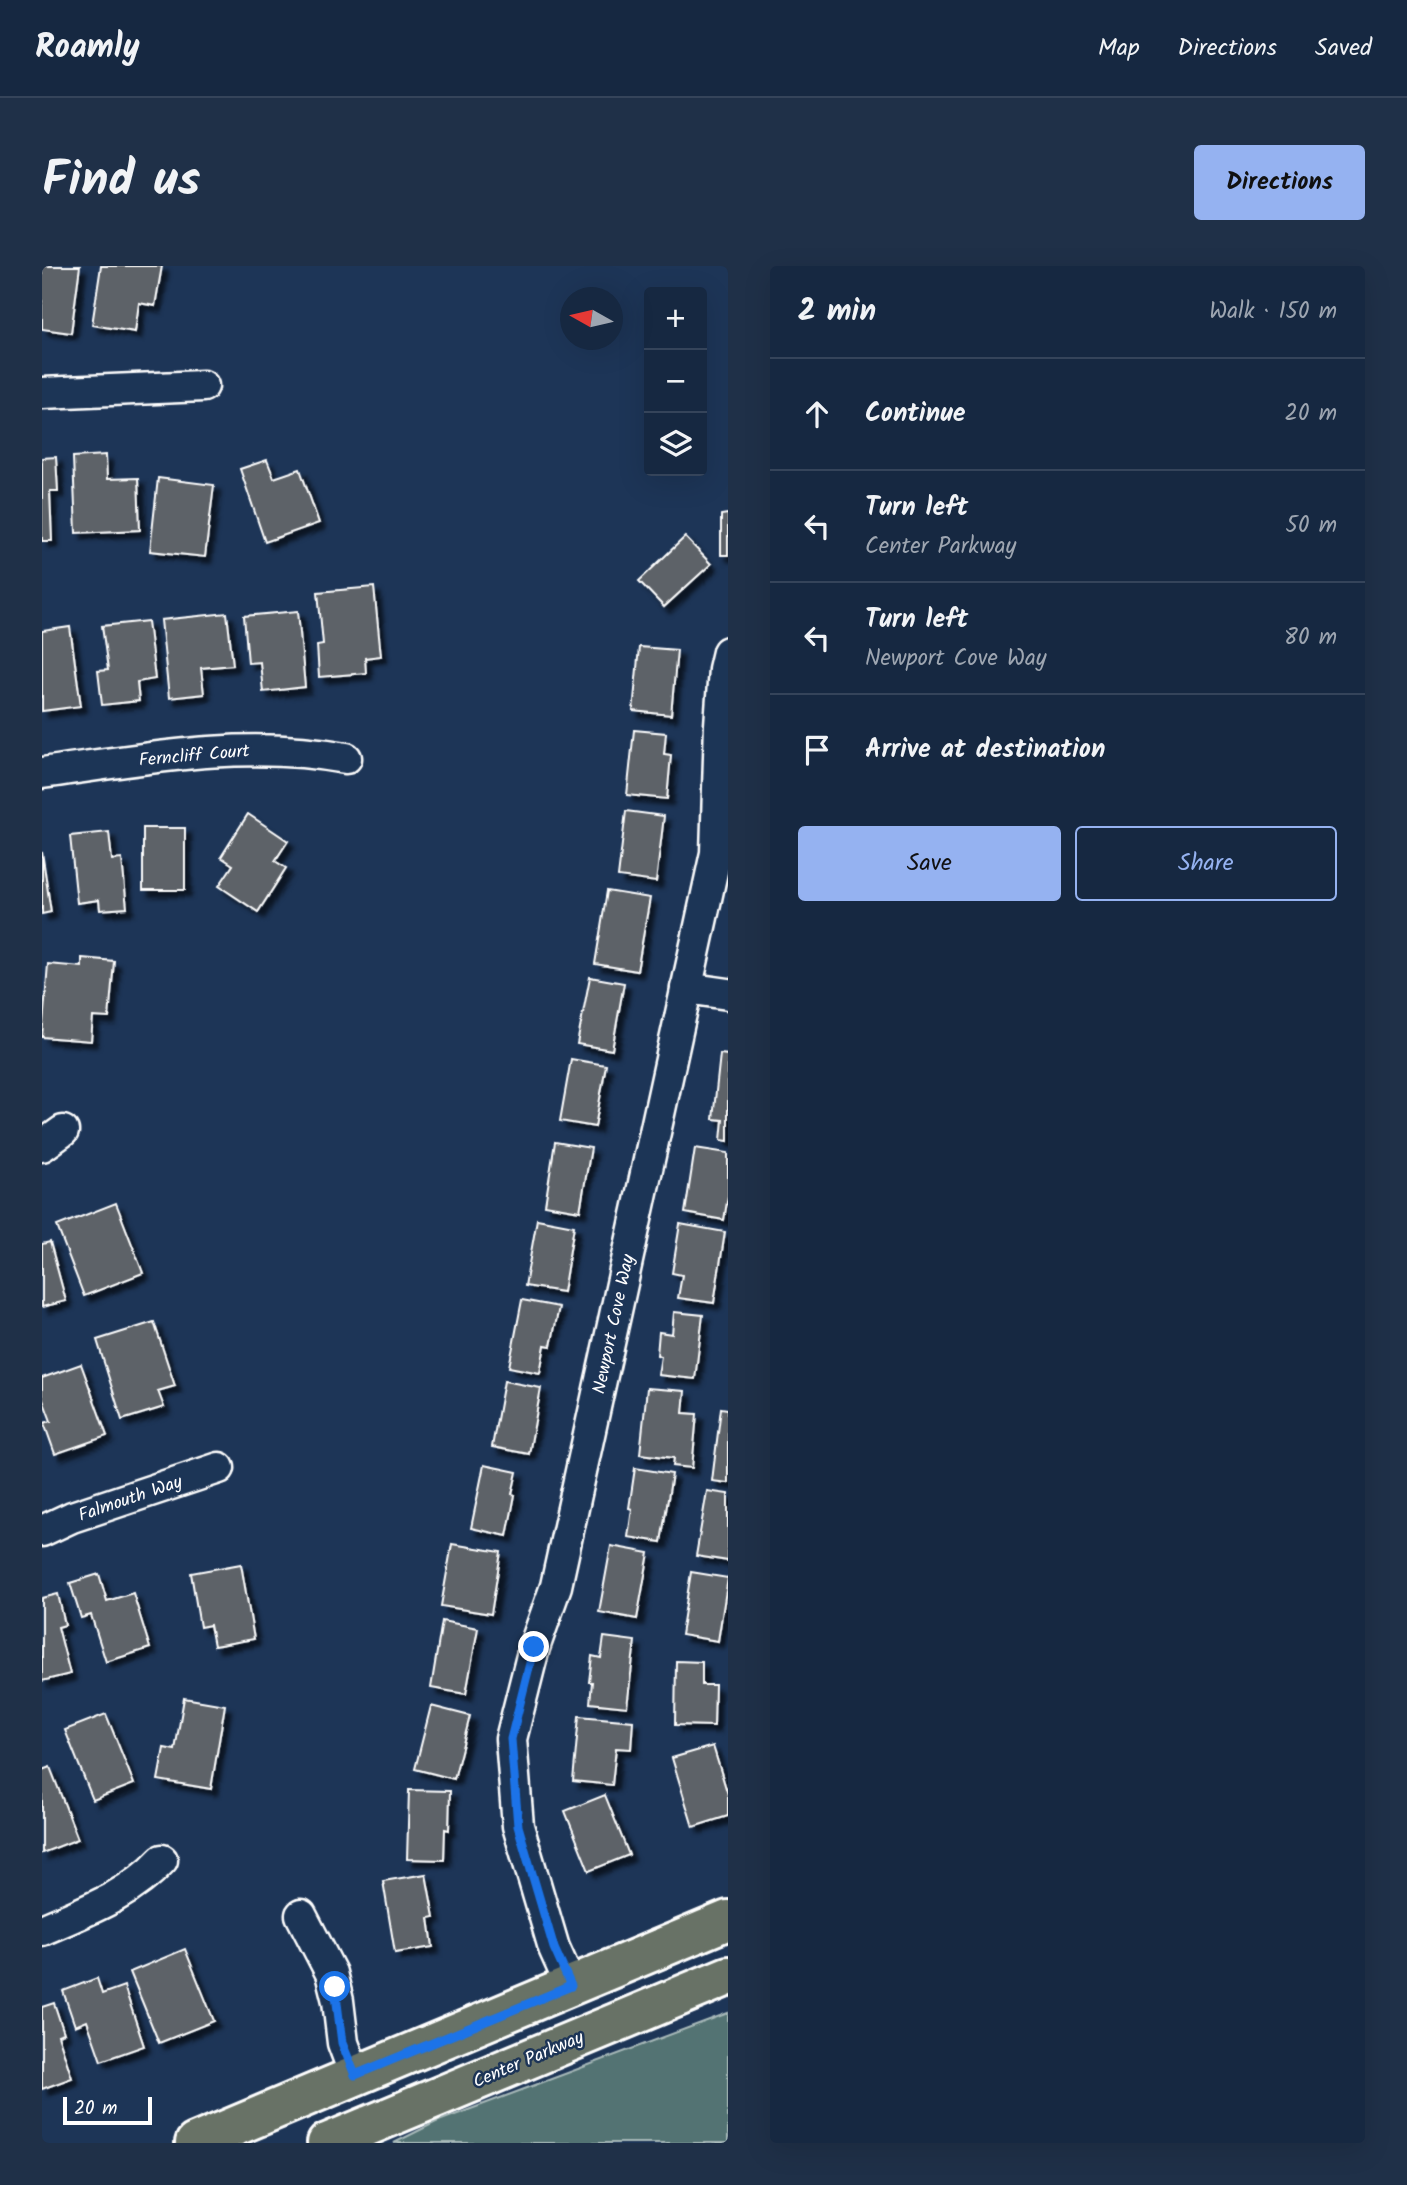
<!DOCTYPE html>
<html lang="en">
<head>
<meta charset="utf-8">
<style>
  :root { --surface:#162841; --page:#1f3048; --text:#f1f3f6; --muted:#9ea6b1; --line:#35445a; --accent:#95b2f1 }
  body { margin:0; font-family:Kalam,sans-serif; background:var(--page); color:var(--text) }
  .controls { position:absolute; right:21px; top:21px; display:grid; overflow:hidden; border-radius:7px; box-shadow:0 7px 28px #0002 }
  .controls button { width:63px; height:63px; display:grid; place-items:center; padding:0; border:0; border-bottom:2px solid var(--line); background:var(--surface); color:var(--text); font:35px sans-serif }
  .compass { position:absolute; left:518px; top:21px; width:63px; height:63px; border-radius:50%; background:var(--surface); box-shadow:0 7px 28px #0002; rotate:278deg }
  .scale { position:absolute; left:21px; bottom:18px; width:89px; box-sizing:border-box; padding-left:7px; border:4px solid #fff; border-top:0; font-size:19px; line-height:24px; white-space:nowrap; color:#fff; -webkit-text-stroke:5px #1d3557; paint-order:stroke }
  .stop { position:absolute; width:21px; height:21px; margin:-16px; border:5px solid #1a73e8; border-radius:50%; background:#fff }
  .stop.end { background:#1a73e8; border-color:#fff; box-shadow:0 2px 7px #0008 }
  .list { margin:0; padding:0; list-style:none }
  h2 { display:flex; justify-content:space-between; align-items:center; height:91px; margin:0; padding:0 28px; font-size:30px }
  h2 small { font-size:23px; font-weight:400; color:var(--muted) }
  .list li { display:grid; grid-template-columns:46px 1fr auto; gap:21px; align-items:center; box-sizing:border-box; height:112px; padding:0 28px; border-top:2px solid var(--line) }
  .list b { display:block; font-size:26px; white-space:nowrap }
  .list p { margin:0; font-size:23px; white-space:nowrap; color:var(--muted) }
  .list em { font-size:23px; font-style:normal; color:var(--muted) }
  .actions { display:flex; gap:14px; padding:21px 28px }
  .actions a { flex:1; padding:16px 0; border:2px solid var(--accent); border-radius:7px; text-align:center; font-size:24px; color:var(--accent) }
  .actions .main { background:var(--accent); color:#111 }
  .icon { flex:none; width:38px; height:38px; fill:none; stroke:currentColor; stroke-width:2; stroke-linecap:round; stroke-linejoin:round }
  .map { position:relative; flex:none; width:686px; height:1877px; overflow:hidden; border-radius:7px }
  header { display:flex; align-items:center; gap:42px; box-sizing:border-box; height:98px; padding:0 35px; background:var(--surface); border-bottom:2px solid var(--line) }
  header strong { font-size:33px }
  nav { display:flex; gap:38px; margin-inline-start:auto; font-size:24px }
  .intro { display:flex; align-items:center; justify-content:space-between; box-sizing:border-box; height:168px; padding:0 42px }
  h1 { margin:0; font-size:49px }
  .button { padding:18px 32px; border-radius:7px; background:var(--accent); color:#111; font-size:24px; font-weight:700 }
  main { display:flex; gap:42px; padding:0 42px }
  aside { flex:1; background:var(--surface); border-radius:7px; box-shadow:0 7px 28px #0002 }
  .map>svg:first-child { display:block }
  .green { fill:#527373; stroke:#a8b9b9; stroke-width:2 }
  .building { fill:#5d6268; stroke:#fff; stroke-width:2; filter:url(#shadow) }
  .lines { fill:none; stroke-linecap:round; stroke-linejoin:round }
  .minor-casing { stroke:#fff; stroke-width:35 }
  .major-casing { stroke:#fff; stroke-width:44 }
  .minor { stroke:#1d3557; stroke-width:30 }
  .major { stroke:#687266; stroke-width:38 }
  .route { stroke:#1a73e8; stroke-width:9 }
  .labels { text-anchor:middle; stroke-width:5; stroke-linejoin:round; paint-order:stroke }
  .street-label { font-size:18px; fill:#fff; stroke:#1d3557 }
</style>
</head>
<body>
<header>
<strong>Roamly</strong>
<nav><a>Map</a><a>Directions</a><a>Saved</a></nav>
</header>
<div class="intro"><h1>Find us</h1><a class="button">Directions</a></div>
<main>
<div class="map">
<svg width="686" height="1877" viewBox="0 0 686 1877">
  <defs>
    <filter id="shadow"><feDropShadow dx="6" dy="6" stdDeviation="2" flood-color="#0009"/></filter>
  </defs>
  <rect width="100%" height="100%" fill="#1d3557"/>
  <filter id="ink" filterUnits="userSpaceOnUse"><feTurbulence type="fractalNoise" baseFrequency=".0143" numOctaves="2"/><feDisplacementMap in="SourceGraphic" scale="14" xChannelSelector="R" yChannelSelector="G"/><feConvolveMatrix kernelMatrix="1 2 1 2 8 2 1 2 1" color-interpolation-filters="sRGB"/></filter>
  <g filter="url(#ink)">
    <path class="green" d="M686,1747V1877H352L394,1856Z"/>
    <g class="building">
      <path d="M0,0H38L29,67L0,63Z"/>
      <path d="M59,0H120L113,40L97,37L93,66L50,59Z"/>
      <path d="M64,189L65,213L96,212L98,264L34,267L31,191Z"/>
      <path d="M14,191L16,225H8L10,275H0V192Z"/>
      <path d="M225,194L232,212L258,203L277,257L223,276L198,203Z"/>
      <path d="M116,212L172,219L163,291L108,285Z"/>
      <path d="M686,248V289H679V249Z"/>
      <path d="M643,271L669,298L622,341L597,315Z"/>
      <path d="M332,321L339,390L323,392L324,407L277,411L275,379L281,378L276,326Z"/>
      <path d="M256,345L263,421L221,426L218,396L206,397L202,350Z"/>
      <path d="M185,347L191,399L159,402L162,428L127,432L119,354Z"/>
      <path d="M106,355L113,413L95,416L97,435L60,439L56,405L66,404L60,360Z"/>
      <path d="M28,361L39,440L0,445V365Z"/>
      <path d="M597,381L635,384L629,449L591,445Z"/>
      <path d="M592,464L624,467L622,488L629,489L625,533L585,529Z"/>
      <path d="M584,545L622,550L614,616L576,611Z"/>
      <path d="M206,548L246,575L233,595L244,602L216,646L177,620L191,599L179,591Z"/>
      <rect x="101" y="562" width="42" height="62"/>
      <path d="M67,566L70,594L80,593L85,642L58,644L57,634L35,637L28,570Z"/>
      <path d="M0,586L9,646L0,648Z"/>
      <path d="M565,625L608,632L595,705L553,698Z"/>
      <path d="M40,692L72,695L67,752L51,751L49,775L0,771L6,698L40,701Z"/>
      <path d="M548,711L582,717L570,784L535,778Z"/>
      <path d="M678,788L686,789V875L679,874L681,854L671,853Z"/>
      <path d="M529,793L564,799L553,861L518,855Z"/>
      <path d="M513,876L549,882L538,945L503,939Z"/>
      <path d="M653,882L686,887V930L682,954L643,947Z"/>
      <path d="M74,937L101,1007L42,1030L15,960Z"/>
      <path d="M495,953L532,960L521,1026L483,1020Z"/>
      <path d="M638,958L683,966L672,1037L636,1032L640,1009L630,1007Z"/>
      <path d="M8,976L24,1035L0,1041V978Z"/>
      <path d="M480,1034L517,1041L509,1080L503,1079L498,1107L467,1101Z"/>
      <path d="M632,1046L661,1049L653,1113L616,1109L619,1090L615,1089L617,1066L630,1068Z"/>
      <path d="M112,1056L133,1120L116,1125L122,1141L80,1154L55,1074Z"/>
      <path d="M39,1098L65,1170L13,1188L2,1157L9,1155L0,1131V1112Z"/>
      <path d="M462,1115L499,1122L487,1188L450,1181Z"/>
      <path d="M605,1122L643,1125L641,1147L655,1148L650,1202L631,1200L632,1192L598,1188Z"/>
      <path d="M679,1142L686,1143V1217L670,1215Z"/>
      <path d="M442,1199L475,1206L470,1228L473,1229L465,1270L429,1262Z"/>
      <path d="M593,1202L630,1208L619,1276L586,1271L590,1243L587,1242Z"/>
      <path d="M665,1225L686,1228V1295L654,1290Z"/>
      <path d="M410,1278L459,1286L449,1348L399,1340Z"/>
      <path d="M569,1280L607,1287L595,1353L557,1346Z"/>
      <path d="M199,1298L212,1373L172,1380L168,1359L158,1361L149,1307Z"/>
      <path d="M649,1306L686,1312L676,1375L639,1369Z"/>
      <path d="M57,1308L65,1335L91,1327L108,1382L64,1396L49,1349L39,1352L28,1317Z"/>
      <path d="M16,1328L23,1359L16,1361L28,1408L0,1415V1332Z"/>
      <path d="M400,1355L436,1362L424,1428L389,1422Z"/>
      <path d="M562,1371L593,1375L585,1441L548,1437L550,1416H547L550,1390L559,1392Z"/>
      <path d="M634,1395L660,1396V1419H673L672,1460L633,1459Z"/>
      <path d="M142,1432L183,1439L169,1523L116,1514L122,1482L133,1484Z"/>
      <path d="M389,1440L428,1450L412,1513L373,1503Z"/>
      <path d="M64,1448L92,1518L51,1534L23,1464Z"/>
      <path d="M537,1450L591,1455L589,1483L574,1482L570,1519L531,1515Z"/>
      <path d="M671,1480L686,1529V1550L651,1561L630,1492Z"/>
      <path d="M8,1501L36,1573L0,1587V1504Z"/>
      <path d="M367,1524L408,1525L407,1564L403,1563L402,1594L365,1593Z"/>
      <path d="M563,1529L587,1589L547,1605L523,1545Z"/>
      <path d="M384,1608L392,1651L387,1652L391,1681L353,1687L341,1615Z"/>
      <path d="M143,1683L172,1755L117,1777L88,1706Z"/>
      <path d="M55,1712L60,1728L82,1720L102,1780L59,1795L45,1755L33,1760L21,1725Z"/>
      <path d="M12,1737L22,1767L16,1769L30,1812L0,1823V1741Z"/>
    </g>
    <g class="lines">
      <defs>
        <g id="minor">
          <path d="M0,127L161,120"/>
          <path d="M0,507C101,493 202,473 304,492"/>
          <path d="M644,722L686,728"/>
          <path d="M0,880L21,865"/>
          <path d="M0,1265L30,1251L177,1202"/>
          <path d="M259,1649L289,1707L296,1735L301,1777L313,1809"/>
          <path d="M0,1664C43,1645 87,1630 120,1594"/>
          <path d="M529,1720L512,1682L476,1560L469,1473L492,1382L514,1320L674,587L678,459L682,403L686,386"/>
        </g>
        <g id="major">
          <path d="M153,1877L686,1654"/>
          <path d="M285,1877L686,1710"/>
        </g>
      </defs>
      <use href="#minor" class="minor-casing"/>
      <use href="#major" class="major-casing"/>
      <use href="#minor" class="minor"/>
      <use href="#major" class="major"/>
    </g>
  </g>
  <g class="lines" filter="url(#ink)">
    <path class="route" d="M293,1721L300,1777L313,1809L529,1720L512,1682L476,1560L469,1473L492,1381"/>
  </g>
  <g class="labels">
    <g class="street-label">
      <text transform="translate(152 489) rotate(-5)" y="6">Ferncliff Court</text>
      <text transform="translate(571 1058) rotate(-78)" y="6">Newport Cove Way</text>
      <text transform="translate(88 1232) rotate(-19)" y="6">Falmouth Way</text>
      <text transform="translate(486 1793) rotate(-23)" y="6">Center Parkway</text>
    </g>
  </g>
</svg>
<div class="controls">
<button>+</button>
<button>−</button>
<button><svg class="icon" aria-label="layers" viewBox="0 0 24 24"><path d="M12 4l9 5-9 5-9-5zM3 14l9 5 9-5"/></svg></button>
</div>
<svg class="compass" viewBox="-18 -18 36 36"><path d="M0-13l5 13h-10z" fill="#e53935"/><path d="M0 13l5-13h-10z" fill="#9ea6b1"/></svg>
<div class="scale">20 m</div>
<div class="stop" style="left:293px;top:1721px"></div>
<div class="stop end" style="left:492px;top:1381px"></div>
</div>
<aside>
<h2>2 min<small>Walk · 150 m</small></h2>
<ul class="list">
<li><svg class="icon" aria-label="ahead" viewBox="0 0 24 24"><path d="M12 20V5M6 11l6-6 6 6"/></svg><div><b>Continue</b></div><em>20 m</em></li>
<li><svg class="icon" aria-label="left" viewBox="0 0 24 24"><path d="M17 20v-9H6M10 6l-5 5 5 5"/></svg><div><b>Turn left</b><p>Center Parkway</p></div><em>50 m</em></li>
<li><svg class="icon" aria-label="left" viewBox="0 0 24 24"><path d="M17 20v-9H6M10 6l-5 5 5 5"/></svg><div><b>Turn left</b><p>Newport Cove Way</p></div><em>80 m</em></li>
<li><svg class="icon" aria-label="arrive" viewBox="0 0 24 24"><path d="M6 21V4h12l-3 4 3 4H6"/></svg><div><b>Arrive at destination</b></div></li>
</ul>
<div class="actions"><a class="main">Save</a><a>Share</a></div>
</aside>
</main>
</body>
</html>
